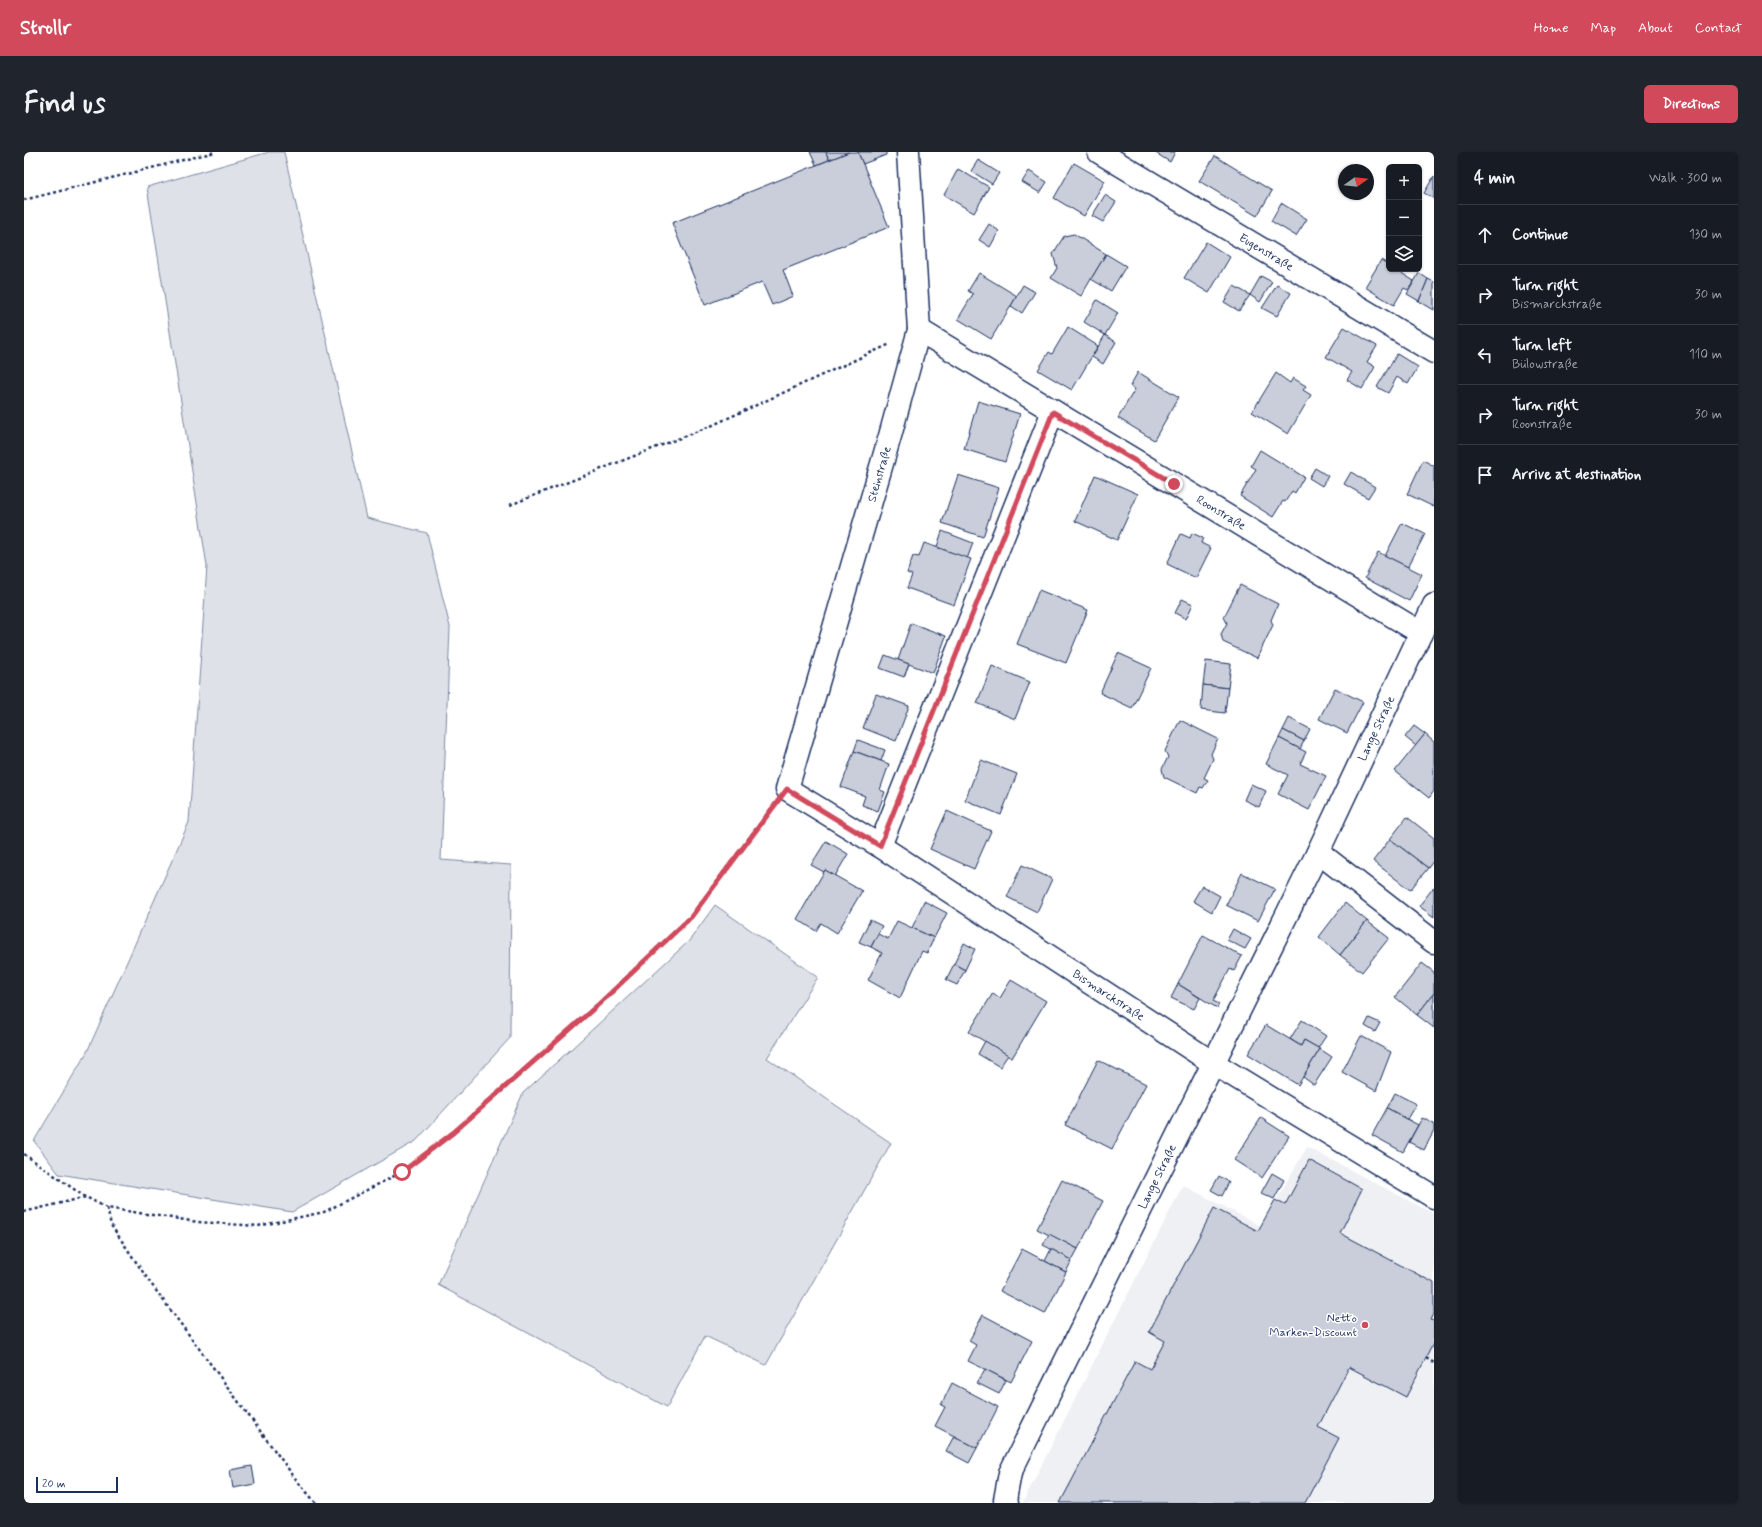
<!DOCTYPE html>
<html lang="en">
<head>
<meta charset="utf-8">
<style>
  :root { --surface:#171b24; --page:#20242c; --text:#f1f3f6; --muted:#9ea1a6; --line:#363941; --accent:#d1495b }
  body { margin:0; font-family:Mynerve,sans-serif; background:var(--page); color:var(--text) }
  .controls { position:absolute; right:12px; top:12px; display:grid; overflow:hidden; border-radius:6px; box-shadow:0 1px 3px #0004 }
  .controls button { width:36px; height:36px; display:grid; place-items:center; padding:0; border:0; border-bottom:1px solid var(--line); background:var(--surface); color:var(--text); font:20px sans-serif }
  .compass { position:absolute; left:1314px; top:12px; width:36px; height:36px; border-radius:50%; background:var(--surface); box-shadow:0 1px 3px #0004; rotate:75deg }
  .scale { position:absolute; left:12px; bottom:10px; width:82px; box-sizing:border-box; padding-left:4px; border:2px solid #1b2f5e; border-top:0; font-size:11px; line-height:14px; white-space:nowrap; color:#1b2f5e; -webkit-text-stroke:3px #fff; paint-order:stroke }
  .stop { position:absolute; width:12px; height:12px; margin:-9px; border:3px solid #d1495b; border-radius:50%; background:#fff }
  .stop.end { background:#d1495b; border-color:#fff; box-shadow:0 1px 4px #0008 }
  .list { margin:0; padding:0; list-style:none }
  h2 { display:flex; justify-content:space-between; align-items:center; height:52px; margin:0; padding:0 16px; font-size:17px }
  h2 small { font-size:13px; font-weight:400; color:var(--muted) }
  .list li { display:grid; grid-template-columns:26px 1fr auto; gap:12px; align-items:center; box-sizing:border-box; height:60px; padding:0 16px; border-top:1px solid var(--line) }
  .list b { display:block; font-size:15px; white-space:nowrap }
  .list p { margin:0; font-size:13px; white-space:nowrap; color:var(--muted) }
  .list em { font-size:13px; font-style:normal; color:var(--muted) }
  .icon { flex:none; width:22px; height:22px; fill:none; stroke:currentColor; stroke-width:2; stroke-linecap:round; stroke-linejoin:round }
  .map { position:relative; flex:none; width:1410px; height:1351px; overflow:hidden; border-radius:6px }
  header { display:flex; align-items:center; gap:24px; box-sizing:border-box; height:56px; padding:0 20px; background:var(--accent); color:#fff }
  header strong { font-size:19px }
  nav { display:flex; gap:22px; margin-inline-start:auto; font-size:14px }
  .intro { display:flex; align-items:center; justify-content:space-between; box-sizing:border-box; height:96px; padding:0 24px }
  h1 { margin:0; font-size:28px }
  .button { padding:10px 18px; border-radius:6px; background:var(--accent); color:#fff; font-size:14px; font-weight:700 }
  main { display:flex; gap:24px; padding:0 24px }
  aside { flex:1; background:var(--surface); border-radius:6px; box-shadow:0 1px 3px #0004 }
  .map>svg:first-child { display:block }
  .built { fill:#eff0f4 }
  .green { fill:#dee1e7; stroke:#7c88a2 }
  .building { fill:#caceda; stroke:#1b2f5e }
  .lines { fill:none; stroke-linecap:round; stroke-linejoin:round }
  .minor-casing { stroke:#1b2f5e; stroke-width:25 }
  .path { stroke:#1b2f5e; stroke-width:2.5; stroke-dasharray:3 3; stroke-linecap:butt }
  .minor { stroke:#fff; stroke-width:22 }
  .route { stroke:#d1495b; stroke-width:5 }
  .poi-dot { fill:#d1495b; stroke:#fff; stroke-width:1.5 }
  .labels { text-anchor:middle; stroke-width:3; stroke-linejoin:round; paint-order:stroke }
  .street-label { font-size:12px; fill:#1b2f5e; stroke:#fff }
  .poi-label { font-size:12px; fill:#1b2f5e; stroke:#fff; text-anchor:end }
</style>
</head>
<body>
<header>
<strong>Strollr</strong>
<nav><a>Home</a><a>Map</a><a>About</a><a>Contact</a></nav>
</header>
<div class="intro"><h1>Find us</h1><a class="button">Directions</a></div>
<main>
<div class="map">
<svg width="1410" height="1351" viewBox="0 0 1410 1351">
  <rect width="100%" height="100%" fill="#fff"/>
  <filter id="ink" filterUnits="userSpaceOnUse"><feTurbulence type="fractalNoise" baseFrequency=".025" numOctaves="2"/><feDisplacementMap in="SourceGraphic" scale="8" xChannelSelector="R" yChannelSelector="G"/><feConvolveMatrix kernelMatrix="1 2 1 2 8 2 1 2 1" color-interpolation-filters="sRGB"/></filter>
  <g filter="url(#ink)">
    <path class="built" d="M1283,995L1410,1062V1351H1000L999,1350L1159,1033L1237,1074Z"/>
    <g class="green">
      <path d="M245,0H260L343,366L403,381L426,475L417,708L487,713L486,886L392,989L268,1060L35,1022L10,989L63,900L165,670L183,414L123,35Z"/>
      <path d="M691,753L794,825L743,906L867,991L742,1213L681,1184L643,1255L414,1133L499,941L665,789Z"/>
    </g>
    <g class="building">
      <path d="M786,0H802L805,8L792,13Z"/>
      <path d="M802,0H825L805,8Z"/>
      <path d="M825,0H834L865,75L759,118L769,144L748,153L738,130L681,153L648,71Z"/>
      <path d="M834,0H862V3L839,12Z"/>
      <path d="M1130,0H1151L1146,10Z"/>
      <path d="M1191,4L1248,39L1233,64L1175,29Z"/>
      <path d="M954,8L975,21L968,32L947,19Z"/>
      <path d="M1050,11L1081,29L1060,64L1030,46Z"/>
      <path d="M934,17L965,35L950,61L920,43Z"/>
      <path d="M1005,19L1023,30L1016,41L998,30Z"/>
      <path d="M1410,24V47L1400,41Z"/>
      <path d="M1081,43L1092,50L1079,70L1068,64Z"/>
      <path d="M1257,51L1283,67L1272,84L1247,69Z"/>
      <path d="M965,72L975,79L966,95L955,88Z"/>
      <path d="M1050,82L1082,102L1057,144L1027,126L1033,116L1029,102L1040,84Z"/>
      <path d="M1182,90L1206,105L1185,141L1160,126Z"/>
      <path d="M1082,102L1102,114L1087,139L1067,127Z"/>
      <path d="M1357,108L1365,113V117H1371L1390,129L1384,138L1380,136L1370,153L1341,135Z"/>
      <path d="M955,121L993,144L967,187L934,167L949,142L944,139Z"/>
      <path d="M1395,121L1404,127L1395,149L1383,142Z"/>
      <path d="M1237,124L1248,130L1236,150L1226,143Z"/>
      <path d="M1404,127L1410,130V158L1395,149Z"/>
      <path d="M999,133L1011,140L998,161L987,154Z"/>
      <path d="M1253,133L1267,141L1253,164L1238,156Z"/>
      <path d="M1210,134L1226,143L1215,159L1200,150Z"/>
      <path d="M1073,148L1094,161L1081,183L1060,170Z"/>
      <path d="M1044,175L1074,194L1048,238L1014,218L1025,200L1028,202Z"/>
      <path d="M1320,175L1353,194L1343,210L1351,215L1338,237L1323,228L1328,220L1302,205Z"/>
      <path d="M1081,183L1092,190L1079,212L1068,205Z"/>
      <path d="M1373,202L1394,215L1384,232L1373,225L1364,241L1353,235Z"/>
      <path d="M1114,220L1155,245L1130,288L1094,266L1111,237L1106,234Z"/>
      <path d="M1252,221L1266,231L1269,226L1282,234L1279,238L1287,243L1264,282L1228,260Z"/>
      <path d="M954,249L996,262L981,310L940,297Z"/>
      <path d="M1236,298L1280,325L1271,341L1268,339L1261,350L1259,349L1249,365L1216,344L1232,317L1227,314Z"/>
      <path d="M1399,308L1410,314V355L1383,342Z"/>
      <path d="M1291,316L1304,324L1298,334L1285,326Z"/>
      <path d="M1327,320L1351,335L1344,346L1320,332Z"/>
      <path d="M934,323L975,336L959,385L918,371Z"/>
      <path d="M1071,323L1114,342L1093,388L1051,369Z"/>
      <path d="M1378,371L1401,382L1384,415L1361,404Z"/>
      <path d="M918,379L949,391L943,407L913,395Z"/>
      <path d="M1168,381L1179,386L1177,391L1187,396L1172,426L1143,412L1157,382L1166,386Z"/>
      <path d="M900,391L947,407L930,453L883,436L888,423L883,421L889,404L895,405Z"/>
      <path d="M1354,400L1398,422L1385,449L1341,426Z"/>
      <path d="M1216,433L1254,452L1247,468L1249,473L1233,506L1199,490L1197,482L1203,471L1200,465Z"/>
      <path d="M1015,438L1064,458L1042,511L993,492Z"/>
      <path d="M1158,447L1169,452L1162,467L1151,461Z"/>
      <path d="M887,471L922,484L909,521L874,508Z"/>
      <path d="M1094,501L1127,516L1108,556L1076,541Z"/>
      <path d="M861,503L885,512L880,525L856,516Z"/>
      <path d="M1182,509L1207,512L1204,536L1179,533Z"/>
      <path d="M968,514L1006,530L991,567L953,551Z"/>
      <path d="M1179,533L1204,536L1201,561L1177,558Z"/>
      <path d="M1311,536L1339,550L1323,581L1295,567Z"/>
      <path d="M852,542L885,554L872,589L839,576Z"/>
      <path d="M1265,566L1286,577L1280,589L1259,578Z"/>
      <path d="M1156,568L1194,587L1187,602L1189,607L1180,626L1184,628L1179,636L1176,635L1173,641L1140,625L1138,617L1144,605L1141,599Z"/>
      <path d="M1390,574L1401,582L1392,594L1381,585Z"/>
      <path d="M1259,578L1280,589L1276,597L1255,586Z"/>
      <path d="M1401,582L1410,590V639L1405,646L1371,619Z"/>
      <path d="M1255,586L1282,600L1276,612L1302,624L1285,658L1254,642L1264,623L1242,612Z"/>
      <path d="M834,588L861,598L857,609L830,599Z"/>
      <path d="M830,599L865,612L856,638L861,640L854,659L838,653L841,644L817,635Z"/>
      <path d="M957,608L993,622L977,663L941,648Z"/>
      <path d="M1227,632L1242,639L1235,655L1220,648Z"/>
      <path d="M923,659L967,679L950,717L906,697Z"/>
      <path d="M1383,665L1410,686V708L1404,716L1366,687Z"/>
      <path d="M1366,687L1404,716L1386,738L1349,709Z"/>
      <path d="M802,689L824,702L811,724L801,718L800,720L787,713Z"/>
      <path d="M998,713L1028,727L1013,760L983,745Z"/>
      <path d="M801,718L838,739L813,781L797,771L792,779L773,767Z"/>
      <path d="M1218,721L1251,737L1234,769L1202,753Z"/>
      <path d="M1178,734L1196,744L1188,760L1169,749Z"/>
      <path d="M1410,735V765L1395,754Z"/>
      <path d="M900,749L923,761L910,786L888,776Z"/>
      <path d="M1321,751L1343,769L1316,803L1295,785Z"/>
      <path d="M846,768L858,774L847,795L835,790Z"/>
      <path d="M873,769L910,786L903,801L898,799L876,846L844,828L858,801L847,795L854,782L864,787Z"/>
      <path d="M1343,769L1365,786L1338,820L1316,803Z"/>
      <path d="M1209,777L1227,787L1221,797L1203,788Z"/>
      <path d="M1179,783L1218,804L1210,819L1206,817L1189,849L1195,852L1193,856L1154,832Z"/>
      <path d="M940,791L951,797L941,818L930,812Z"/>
      <path d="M1398,811L1410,820V841L1393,863L1371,845Z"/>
      <path d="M930,812L941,818L933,833L922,828Z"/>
      <path d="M987,828L1022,849L988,906L945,880L969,841L976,846Z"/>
      <path d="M1154,832L1176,846L1170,857L1147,846Z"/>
      <path d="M1410,841V876L1393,863Z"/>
      <path d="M1345,866L1356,871L1351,880L1341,874Z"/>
      <path d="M1278,868L1302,884L1294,896L1280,888L1277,894L1266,887Z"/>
      <path d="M1242,873L1277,894L1280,888L1296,897L1274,933L1224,902Z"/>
      <path d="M1337,884L1367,900L1352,939L1318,920Z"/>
      <path d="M961,889L984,903L976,915L954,902Z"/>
      <path d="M1296,897L1308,905L1290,933L1279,925Z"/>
      <path d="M1074,908L1122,932L1088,997L1041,973Z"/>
      <path d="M1371,941L1392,952L1383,967L1363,956Z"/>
      <path d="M1363,956L1394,973L1379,1000L1348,983Z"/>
      <path d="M1237,966L1265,984L1238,1026L1210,1008Z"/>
      <path d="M1398,966L1410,972V979L1400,998L1385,990Z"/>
      <path d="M1285,1008L1338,1037L1316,1081L1410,1131V1162L1407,1168L1410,1169V1190L1382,1245L1325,1215L1294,1275L1315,1286L1281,1351H1036L1111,1209L1126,1217L1141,1189L1125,1180L1190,1056L1234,1079L1251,1048L1261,1053Z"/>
      <path d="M1248,1021L1260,1028L1250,1047L1237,1041Z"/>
      <path d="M1195,1024L1205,1030L1198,1044L1187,1038Z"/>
      <path d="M1038,1028L1079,1049L1054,1097L1013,1077Z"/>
      <path d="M1025,1082L1054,1097L1048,1108L1019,1093Z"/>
      <path d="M998,1097L1042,1120L1021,1162L976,1139Z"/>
      <path d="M1027,1097L1048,1108L1042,1120L1021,1109Z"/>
      <path d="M959,1163L1008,1189L987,1230L944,1209L952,1193L945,1189Z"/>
      <path d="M961,1217L982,1228L975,1242L953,1231Z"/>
      <path d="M928,1231L974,1255L953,1296L911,1274L921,1255L917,1253Z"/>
      <path d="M930,1284L953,1296L945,1311L922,1299Z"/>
      <path d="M228,1314L231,1332L209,1336L206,1318Z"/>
    </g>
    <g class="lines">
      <defs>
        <g id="minor">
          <path id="s1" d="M884,0L895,178L866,284L763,637L856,694L1189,911L1410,1045"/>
          <path id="s2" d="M1075,0L1410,200"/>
          <path id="s3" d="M895,178L1397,481"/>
          <path d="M856,694L1029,259"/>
          <path d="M1294,700L1410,790"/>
          <path id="s4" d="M983,1351L981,1348L986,1321L1294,700L1410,453"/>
        </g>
      </defs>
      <use href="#minor" class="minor-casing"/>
      <g class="path">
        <path d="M0,48L191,0"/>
        <path d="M486,353L689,273L866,192"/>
        <path d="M0,1002L61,1045"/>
        <path d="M83,1056L87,1073L125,1129L274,1330L292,1351"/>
        <path d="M0,1060L62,1045L83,1056L174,1070L234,1074L300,1060L378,1020L430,980L576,851L667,765L748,656"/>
        <path d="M1402,1206L1410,1211"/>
      </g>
      <use href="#minor" class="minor"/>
    </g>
  </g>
  <g class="lines" filter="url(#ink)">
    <path class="route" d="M378,1020L430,980L576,851L667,765L763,637L856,694L1029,260L1150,332"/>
  </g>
  <circle class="poi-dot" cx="1341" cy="1173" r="4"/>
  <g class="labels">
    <g class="street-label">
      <text dy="4" stroke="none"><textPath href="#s2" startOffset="195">Eugenstraße</textPath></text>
      <text transform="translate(855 322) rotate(-74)" y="4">Steinstraße</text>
      <text dy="4" stroke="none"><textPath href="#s3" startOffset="353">Roonstraße</textPath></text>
      <text dy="4" stroke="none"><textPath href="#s4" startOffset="861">Lange Straße</textPath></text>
      <text dy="4" stroke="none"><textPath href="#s1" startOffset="1038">Bismarckstraße</textPath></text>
      <text dy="4" stroke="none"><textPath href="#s4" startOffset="362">Lange Straße</textPath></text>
    </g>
    <g class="poi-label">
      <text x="1333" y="1170">Netto<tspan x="1333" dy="14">Marken-Discount</tspan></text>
    </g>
  </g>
</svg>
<div class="controls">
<button>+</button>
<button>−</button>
<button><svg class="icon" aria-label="layers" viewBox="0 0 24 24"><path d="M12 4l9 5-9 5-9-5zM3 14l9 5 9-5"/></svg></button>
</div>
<svg class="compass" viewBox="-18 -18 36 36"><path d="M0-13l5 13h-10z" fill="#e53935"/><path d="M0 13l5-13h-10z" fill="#9ea1a6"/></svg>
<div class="scale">20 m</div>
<div class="stop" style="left:378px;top:1020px"></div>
<div class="stop end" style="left:1150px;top:332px"></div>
</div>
<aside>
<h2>4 min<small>Walk · 300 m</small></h2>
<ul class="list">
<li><svg class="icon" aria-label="ahead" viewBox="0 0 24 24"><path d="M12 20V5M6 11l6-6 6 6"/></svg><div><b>Continue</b></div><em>130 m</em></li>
<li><svg class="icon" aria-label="right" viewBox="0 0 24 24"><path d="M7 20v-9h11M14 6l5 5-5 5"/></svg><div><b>Turn right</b><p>Bismarckstraße</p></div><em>30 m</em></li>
<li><svg class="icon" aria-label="left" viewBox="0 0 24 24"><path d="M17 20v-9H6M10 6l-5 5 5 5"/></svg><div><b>Turn left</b><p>Bülowstraße</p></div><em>110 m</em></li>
<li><svg class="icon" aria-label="right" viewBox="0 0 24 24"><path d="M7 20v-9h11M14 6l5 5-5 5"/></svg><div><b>Turn right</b><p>Roonstraße</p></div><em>30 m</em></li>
<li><svg class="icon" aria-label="arrive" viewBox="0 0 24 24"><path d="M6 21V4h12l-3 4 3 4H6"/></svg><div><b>Arrive at destination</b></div></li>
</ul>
</aside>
</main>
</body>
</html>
